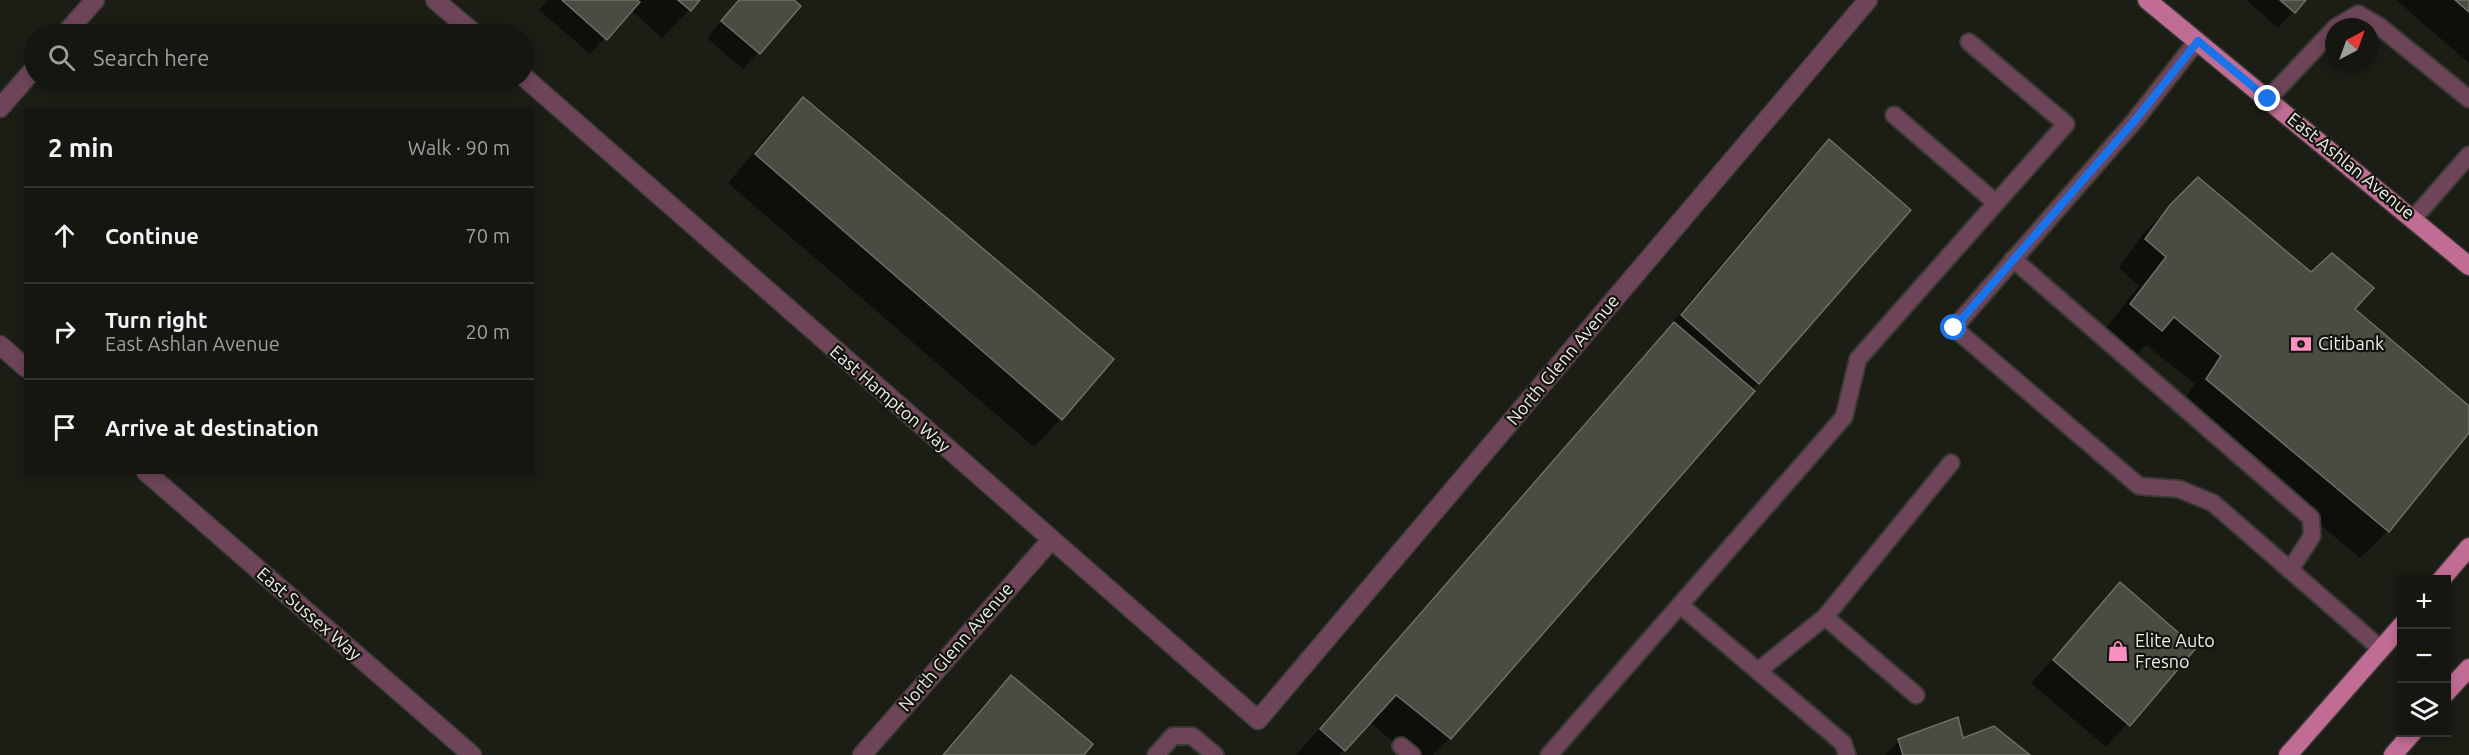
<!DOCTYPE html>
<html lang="en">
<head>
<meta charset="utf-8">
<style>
  :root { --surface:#151610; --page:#22231e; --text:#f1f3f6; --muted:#9d9f9f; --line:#343530 }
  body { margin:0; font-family:Ubuntu,sans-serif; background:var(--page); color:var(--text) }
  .controls { position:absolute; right:18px; bottom:18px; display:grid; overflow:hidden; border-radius:0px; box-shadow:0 3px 9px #0003 }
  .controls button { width:54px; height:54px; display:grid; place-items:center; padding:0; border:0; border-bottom:2px solid var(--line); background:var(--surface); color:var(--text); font:30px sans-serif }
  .compass { position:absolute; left:2325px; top:18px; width:54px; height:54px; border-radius:50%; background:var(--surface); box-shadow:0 3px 9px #0003; rotate:41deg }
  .stop { position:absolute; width:18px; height:18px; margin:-14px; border:4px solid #1a73e8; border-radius:50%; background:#fff }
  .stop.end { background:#1a73e8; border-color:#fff; box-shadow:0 2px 6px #0008 }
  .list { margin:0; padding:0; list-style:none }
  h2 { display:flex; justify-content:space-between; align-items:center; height:78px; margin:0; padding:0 24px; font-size:26px }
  h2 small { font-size:20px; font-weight:400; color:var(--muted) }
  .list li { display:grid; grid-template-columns:39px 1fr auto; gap:18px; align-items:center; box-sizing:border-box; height:96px; padding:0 24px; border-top:2px solid var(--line) }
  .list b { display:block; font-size:22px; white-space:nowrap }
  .list p { margin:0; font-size:20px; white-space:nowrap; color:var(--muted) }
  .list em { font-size:20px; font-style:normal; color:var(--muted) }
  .icon { flex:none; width:33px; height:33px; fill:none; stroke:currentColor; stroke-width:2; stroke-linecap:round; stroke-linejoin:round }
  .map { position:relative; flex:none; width:2469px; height:755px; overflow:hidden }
  .search { position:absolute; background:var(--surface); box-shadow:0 3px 9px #0003; left:24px; top:24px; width:510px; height:66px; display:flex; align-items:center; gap:15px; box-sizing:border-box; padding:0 21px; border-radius:33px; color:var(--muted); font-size:22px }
  .panel { position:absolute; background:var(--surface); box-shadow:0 3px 9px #0003; left:24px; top:108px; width:510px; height:366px; border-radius:0px }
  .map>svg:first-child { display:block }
  .shadow { fill:#0007 }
  .building { fill:#4a4b42; stroke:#6d6f65; stroke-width:1.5 }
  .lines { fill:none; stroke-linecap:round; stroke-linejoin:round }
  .service-casing { stroke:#393a33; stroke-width:20 }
  .minor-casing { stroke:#393a33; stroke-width:21 }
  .primary-casing { stroke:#393a33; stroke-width:21 }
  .service { stroke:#6e4558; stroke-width:16 }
  .minor { stroke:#6e4558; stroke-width:18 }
  .primary { stroke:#c16c94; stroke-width:18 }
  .route { stroke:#1a73e8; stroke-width:8 }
  .labels { text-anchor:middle; stroke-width:4.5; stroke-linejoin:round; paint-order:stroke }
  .street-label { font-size:18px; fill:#eeeee9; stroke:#13140c }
  .poi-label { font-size:18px; fill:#eeeee9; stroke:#13140c; text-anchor:start }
</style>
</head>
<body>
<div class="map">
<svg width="2469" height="755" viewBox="0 0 2469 755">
  <rect width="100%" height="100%" fill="#1c1d15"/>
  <g class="shadow">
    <path d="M548,0H698L662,38L631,10L590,54L539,10Z"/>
    <path d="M739,0H792L799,6L743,69L707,38Z"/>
    <path d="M2246,0H2304L2278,28Z"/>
    <path d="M2396,0H2469V63Z"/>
    <path d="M803,99L1112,359L1061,419L1034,447L728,183L775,127Z"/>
    <path d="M1829,141L1758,383L1450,738L1433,755H1409L1369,722L1339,755H1296L1654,344L1802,168Z"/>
    <path d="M2198,179L2469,408V430L2388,531L2360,558L2179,407L2195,384L2146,345L2133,358L2103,332L2139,286L2119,268L2142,235Z"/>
    <path d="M2120,584L2194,648L2106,747L2031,683Z"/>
    <path d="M1012,677L1082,755H941L984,704Z"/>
    <path d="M1962,740L2028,755H1885L1899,741Z"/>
  </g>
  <g class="building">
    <path d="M562,0H637L640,2L607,40Z"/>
    <path d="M678,0H700L691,11Z"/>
    <path d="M739,0H794L801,6L760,54L721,21Z"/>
    <path d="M2280,0H2306L2295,13Z"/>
    <path d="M2455,0H2469V12Z"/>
    <path d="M803,97L1114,359L1062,420L755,154Z"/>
    <path d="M1829,139L1911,210L1759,384L1681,315Z"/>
    <path d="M2198,177L2311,272L2332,253L2374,288L2355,309L2469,406V433L2389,532L2206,379L2221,356L2174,317L2162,331L2130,304L2166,257L2145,239L2170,205Z"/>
    <path d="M1674,322L1755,391L1451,739L1396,695L1345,751L1320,729Z"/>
    <path d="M2120,582L2196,648L2130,726L2053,660Z"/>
    <path d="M1011,675L1093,744L1084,755H943Z"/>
    <path d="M1958,717L1963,738L1994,726L2030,755H1903L1898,739Z"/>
  </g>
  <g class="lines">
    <defs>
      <g id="service">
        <path d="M2336,27L2358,14L2379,26L2469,99"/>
        <path d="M2197,41L2136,119L1954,328L2139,486L2179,489L2213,503L2381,649"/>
        <path d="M2268,99L2334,29"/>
        <path d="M1894,115L1996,203"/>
        <path d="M2414,218L2469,155"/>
        <path d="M2013,259L2311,518L2312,536L2290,570"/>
        <path d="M1680,605L1843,743L1847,755"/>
        <path d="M1825,617L1916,695"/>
        <path d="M1758,671L1825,617L1951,463"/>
        <path d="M1401,746L1412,755"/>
        <path d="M1156,755L1173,736H1192L1215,755"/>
        <path d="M1549,755L1844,417L1858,359L2066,124L1969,42"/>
      </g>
      <g id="minor">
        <path d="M435,0L475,34"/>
        <path d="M65,34L95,0"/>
        <path d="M524,77L1258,720L1868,0"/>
        <path d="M0,108L34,69"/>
        <path d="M0,345L26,368"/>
        <path d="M146,472L472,755"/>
        <path d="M862,755L1051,540"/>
      </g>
      <g id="primary">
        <path d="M2147,0L2469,266"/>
        <path d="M2441,580L2469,547"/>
        <path d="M2446,693L2469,668"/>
        <path d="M2288,755L2402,625"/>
        <path d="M2393,755L2413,732"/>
      </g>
    </defs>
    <use href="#service" class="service-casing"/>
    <use href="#minor" class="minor-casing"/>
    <use href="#primary" class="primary-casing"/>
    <use href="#service" class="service"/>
    <use href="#minor" class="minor"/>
    <use href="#primary" class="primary"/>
  </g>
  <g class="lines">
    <path class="route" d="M1954,328L2136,119L2198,41L2268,99"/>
  </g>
  <defs>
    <symbol id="bank-bare" viewBox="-9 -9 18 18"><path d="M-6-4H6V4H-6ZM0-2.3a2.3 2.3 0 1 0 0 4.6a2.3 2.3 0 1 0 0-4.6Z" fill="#fc8fc2" stroke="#13140c" stroke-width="2.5" paint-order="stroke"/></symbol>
    <symbol id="shop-bare" viewBox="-9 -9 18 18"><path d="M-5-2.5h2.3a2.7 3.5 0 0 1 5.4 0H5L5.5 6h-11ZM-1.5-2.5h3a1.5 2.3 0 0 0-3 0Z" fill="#fc8fc2" stroke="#13140c" stroke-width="2.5" paint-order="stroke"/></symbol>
  </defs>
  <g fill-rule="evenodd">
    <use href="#bank-bare" x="2286" y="329" width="30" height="30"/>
    <use href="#shop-bare" x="2103" y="636" width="30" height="30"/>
  </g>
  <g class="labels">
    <g class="street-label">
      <text transform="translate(2351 166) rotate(39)" y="6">East Ashlan Avenue</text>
      <text transform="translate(1563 360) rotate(-50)" y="6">North Glenn Avenue</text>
      <text transform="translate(890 399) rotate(41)" y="6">East Hampton Way</text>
      <text transform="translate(309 614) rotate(41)" y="6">East Sussex Way</text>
      <text transform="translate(956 647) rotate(-49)" y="6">North Glenn Avenue</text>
    </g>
    <g class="poi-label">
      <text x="2318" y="350">Citibank</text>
      <text x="2135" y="647">Elite Auto<tspan x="2135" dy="21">Fresno</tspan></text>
    </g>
  </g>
</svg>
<div class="controls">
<button>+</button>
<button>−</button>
<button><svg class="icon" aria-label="layers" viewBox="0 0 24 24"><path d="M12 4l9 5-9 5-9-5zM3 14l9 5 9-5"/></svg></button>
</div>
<svg class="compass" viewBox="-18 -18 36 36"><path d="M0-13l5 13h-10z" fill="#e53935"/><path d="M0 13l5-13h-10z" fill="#9d9f9f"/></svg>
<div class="stop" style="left:1954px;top:328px"></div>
<div class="stop end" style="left:2268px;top:99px"></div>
<div class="search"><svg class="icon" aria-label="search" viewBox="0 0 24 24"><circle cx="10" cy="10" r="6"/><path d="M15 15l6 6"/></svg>Search here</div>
<section class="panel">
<h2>2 min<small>Walk · 90 m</small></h2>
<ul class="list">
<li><svg class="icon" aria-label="ahead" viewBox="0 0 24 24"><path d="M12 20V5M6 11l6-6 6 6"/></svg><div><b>Continue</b></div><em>70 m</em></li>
<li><svg class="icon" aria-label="right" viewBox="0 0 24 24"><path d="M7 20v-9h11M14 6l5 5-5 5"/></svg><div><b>Turn right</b><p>East Ashlan Avenue</p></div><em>20 m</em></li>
<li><svg class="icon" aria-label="arrive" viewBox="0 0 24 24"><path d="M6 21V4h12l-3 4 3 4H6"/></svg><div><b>Arrive at destination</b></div></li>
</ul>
</section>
</div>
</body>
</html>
